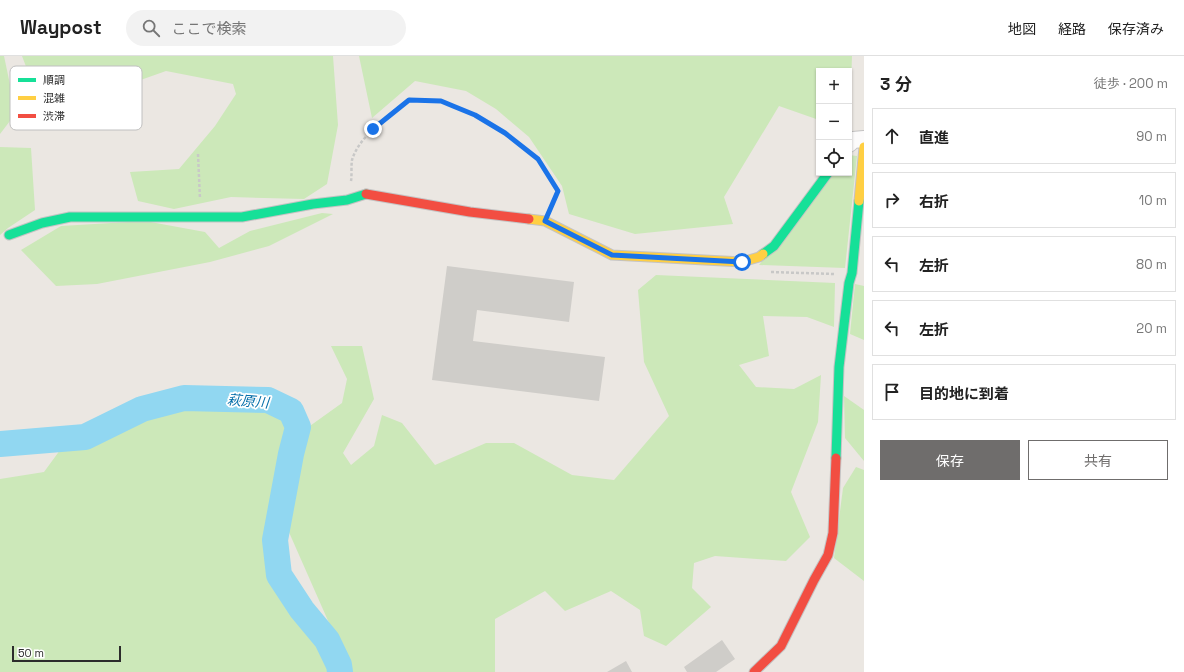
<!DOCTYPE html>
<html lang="ja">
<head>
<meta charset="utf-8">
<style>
  :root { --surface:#fff; --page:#f2f2f2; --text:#222; --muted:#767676; --line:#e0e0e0; --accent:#6f6d6c }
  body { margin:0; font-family:"Space Grotesk","Noto Sans JP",sans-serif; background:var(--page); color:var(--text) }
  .controls { position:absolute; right:12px; top:12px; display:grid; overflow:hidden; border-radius:0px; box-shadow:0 1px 3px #0004 }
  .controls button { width:36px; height:36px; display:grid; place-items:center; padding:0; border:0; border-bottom:1px solid var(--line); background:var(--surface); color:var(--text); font:20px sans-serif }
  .scale { position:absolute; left:12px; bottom:10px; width:109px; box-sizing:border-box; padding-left:4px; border:2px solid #2c2c2c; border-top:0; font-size:11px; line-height:14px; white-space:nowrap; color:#2c2c2c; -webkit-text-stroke:3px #fff; paint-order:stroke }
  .stop { position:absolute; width:12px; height:12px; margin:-9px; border:3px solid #1a73e8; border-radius:50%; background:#fff }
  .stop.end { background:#1a73e8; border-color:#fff; box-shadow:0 1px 4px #0008 }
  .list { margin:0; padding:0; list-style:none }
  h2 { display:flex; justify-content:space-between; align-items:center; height:52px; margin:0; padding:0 16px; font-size:17px }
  h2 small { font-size:13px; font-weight:400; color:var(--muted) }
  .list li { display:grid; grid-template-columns:26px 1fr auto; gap:12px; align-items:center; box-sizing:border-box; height:56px; margin:0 8px 8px; padding:0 8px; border:1px solid var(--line); border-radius:0px }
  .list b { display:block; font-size:15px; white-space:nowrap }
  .list em { font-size:13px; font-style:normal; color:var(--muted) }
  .actions { display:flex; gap:8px; padding:12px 16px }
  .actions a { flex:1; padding:9px 0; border:1px solid var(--accent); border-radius:0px; text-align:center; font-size:14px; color:var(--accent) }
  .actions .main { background:var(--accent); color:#fff }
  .icon { flex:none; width:22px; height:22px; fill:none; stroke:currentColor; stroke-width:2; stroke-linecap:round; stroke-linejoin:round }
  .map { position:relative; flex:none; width:864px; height:616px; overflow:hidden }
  header { display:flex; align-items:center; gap:24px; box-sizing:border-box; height:56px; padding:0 20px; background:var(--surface); border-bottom:1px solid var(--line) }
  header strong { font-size:19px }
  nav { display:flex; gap:22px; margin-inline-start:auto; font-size:14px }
  .search { width:280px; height:36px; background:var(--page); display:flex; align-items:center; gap:10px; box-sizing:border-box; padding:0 14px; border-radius:22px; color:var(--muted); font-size:15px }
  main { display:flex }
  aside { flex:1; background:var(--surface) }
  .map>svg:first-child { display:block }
  .green { fill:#cce8b9 }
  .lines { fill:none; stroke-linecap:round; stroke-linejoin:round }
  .river { stroke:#91d7f1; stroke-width:26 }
  .building { fill:#cfcdc9 }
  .street-casing { stroke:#c4c3c3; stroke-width:18 }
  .fast-casing { stroke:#c4c3c3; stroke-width:11 }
  .slow-casing { stroke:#c4c3c3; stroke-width:11 }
  .jam-casing { stroke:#c4c3c3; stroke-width:11 }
  .path { stroke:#c8c8c7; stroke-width:2.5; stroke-dasharray:3 2; stroke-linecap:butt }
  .street { stroke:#fcfbfb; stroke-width:16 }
  .fast { stroke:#16e098; stroke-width:9 }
  .slow { stroke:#ffcf43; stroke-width:9 }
  .jam { stroke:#f24e42; stroke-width:9 }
  .route { stroke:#1a73e8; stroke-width:5 }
  .labels { text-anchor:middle; stroke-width:3.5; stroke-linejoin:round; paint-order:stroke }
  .water-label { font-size:14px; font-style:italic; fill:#046ea9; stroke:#fff }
  .key { fill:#fff; stroke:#c0c0c0; stroke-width:1 }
  .key-label { font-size:11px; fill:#2c2c2c }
</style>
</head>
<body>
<header>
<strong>Waypost</strong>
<div class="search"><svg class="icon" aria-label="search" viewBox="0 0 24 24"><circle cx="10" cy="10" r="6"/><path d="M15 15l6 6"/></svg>ここで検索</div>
<nav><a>地図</a><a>経路</a><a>保存済み</a></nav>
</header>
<main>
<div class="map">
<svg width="864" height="616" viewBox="0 0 864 616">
  <rect width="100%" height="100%" fill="#ebe7e2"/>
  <g class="green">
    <path d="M0,0H4L16,57L0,78Z"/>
    <path d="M22,0H333L338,69L327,128L304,143L231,141L174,153L138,145L130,116L179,113L215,70L236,38L233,28L166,15L118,32L71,12L33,29Z"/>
    <path d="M359,0H852L850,59H849V15H819V64L779,50L724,141L733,168L635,178L569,158L562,130L529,81L496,53L466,35L415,25L372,62Z"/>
    <path d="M0,91L31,92L35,154L8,172L0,179Z"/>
    <path d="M849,99L857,100L845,212L759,209L835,117H849Z"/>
    <path d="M322,157L333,158L269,190L210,206L97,228L56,230L21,194L61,170L145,165L205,176L219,192L250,175Z"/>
    <path d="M656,219L835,227L834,271L807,261L763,260L769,300L739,309L756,331L794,333L821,319L818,366L791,436L810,481L786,505L715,500L694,507L692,532L711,551L666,590L644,580L640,554L611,535L565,555L545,535L495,563V616H348V610L288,474L307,372L342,347L347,323L331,290H362L374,343L343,397L351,409L374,390L382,359L402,367L435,409L486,387H514L572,419L614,424L669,360L644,306L638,234Z"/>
    <path d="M855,228L864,230V284L850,278Z"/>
    <path d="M844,340L864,354V405L845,382Z"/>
    <path d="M186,345L266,347L289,359L293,375L269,483L275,520L301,559L328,593L338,616H0V423L44,416L63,390L94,384L143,356Z"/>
    <path d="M856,411L864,414V525L834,502L843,432Z"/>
  </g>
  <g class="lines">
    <path class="river" d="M0,388L85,381L142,353L184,342L268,344L291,355L298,371L291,398L275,484L279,519L302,554L327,584L339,609L340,616"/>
  </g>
  <g class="building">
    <path d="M447,210L574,226L569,266L477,254L473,285L605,301L599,345L432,324Z"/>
    <path d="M722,584L735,603L716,616H687L684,611Z"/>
    <path d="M626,605L632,616H607Z"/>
  </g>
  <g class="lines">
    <defs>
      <path id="street" d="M849,88L853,84L864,83"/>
      <g id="fast">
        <path d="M9,179L42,167L70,161H242L313,148L347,144L366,138"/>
        <path d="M763,198L774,190L828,117"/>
        <path d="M836,402L839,311L849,227L852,217L859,145"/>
      </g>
      <g id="slow">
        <path d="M859,145L864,91"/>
        <path d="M529,163L545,165L612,199L742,206L759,201L763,198"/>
      </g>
      <g id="jam">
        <path d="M366,138L470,156L529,163"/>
        <path d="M754,616L781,590L814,524L828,499L833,477L836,402"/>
      </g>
    </defs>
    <use href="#street" class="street-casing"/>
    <use href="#fast" class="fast-casing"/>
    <use href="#slow" class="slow-casing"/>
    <use href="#jam" class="jam-casing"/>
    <g class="path">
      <path d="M198,98L200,143"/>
      <path d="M351,125C352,119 351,110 352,104C359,80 390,58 409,43L441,45L453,50L475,59L505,77L538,103L558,135L551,150"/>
      <path d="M771,216L834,218"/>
    </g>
    <use href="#street" class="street"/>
    <use href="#fast" class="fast"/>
    <use href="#slow" class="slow"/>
    <use href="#jam" class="jam"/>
  </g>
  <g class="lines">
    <path class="route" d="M373,73L409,44L441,45L453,50L475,59L505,77L538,103L558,135L545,165L612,199L742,206"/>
  </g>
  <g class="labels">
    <g class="water-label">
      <text transform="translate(248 345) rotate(5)" y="5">萩原川</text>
    </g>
  </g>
  <rect x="10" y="10" width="132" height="64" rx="6" class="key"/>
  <rect x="18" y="22" width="18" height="4" fill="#16e098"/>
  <rect x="18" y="40" width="18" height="4" fill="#ffcf43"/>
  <rect x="18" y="58" width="18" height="4" fill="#f24e42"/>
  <g class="key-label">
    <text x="43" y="28">順調</text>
    <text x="43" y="46">混雑</text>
    <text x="43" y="64">渋滞</text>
  </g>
</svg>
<div class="controls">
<button>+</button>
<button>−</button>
<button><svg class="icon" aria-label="locate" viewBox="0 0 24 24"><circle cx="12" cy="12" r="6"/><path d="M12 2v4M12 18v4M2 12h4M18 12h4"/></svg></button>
</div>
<div class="scale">50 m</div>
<div class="stop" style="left:742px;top:206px"></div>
<div class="stop end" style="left:373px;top:73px"></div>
</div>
<aside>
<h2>3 分<small>徒歩 · 200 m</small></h2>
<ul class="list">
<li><svg class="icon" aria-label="ahead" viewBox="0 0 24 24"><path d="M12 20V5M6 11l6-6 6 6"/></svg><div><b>直進</b></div><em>90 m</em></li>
<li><svg class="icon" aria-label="right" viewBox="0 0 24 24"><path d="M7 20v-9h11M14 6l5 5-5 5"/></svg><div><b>右折</b></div><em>10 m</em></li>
<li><svg class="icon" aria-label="left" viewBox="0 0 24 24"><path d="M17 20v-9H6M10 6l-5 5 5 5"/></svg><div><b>左折</b></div><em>80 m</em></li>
<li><svg class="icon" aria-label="left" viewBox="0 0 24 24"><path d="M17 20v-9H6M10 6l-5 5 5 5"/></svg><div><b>左折</b></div><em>20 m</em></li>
<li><svg class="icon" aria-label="arrive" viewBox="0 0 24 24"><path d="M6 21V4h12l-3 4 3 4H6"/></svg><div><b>目的地に到着</b></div></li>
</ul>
<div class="actions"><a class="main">保存</a><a>共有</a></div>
</aside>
</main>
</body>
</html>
